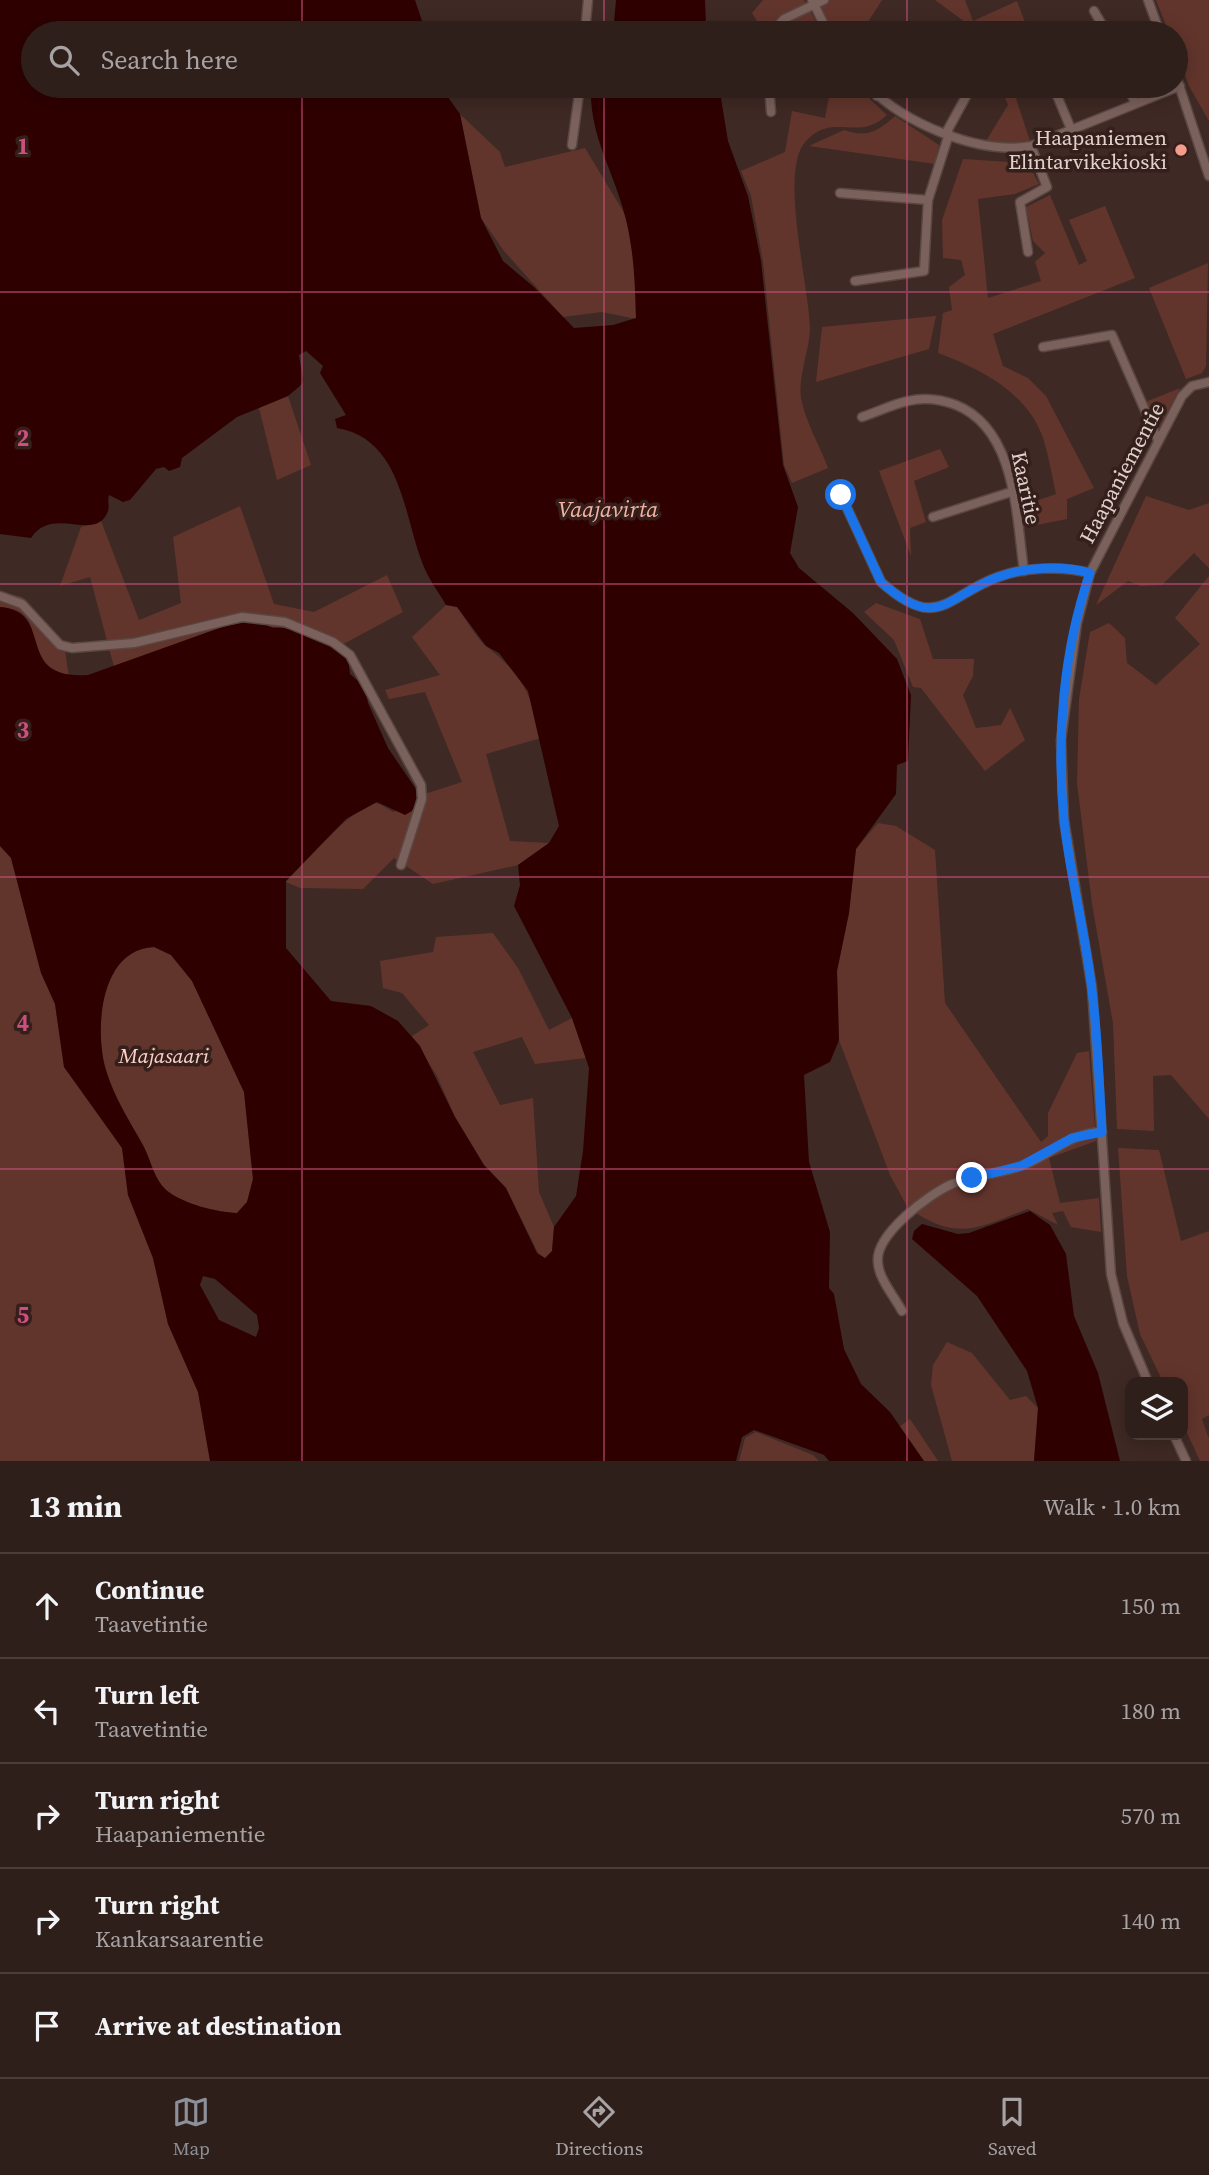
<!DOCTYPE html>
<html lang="en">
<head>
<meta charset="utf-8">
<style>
  :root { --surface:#2f1f1b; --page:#3b2c28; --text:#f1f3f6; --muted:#a7a2a3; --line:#4a3d3a; --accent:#8c9099 }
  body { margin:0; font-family:"Source Serif 4",serif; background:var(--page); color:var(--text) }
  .controls { position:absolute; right:21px; bottom:21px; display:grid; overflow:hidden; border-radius:14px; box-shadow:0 4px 18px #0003 }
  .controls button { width:63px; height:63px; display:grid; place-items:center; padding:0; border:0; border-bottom:2px solid var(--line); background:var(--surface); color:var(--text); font:35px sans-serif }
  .stop { position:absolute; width:21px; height:21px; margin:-16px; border:5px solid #1a73e8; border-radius:50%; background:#fff }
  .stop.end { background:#1a73e8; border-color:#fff; box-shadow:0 2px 7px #0008 }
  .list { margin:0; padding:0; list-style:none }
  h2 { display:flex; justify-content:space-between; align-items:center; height:91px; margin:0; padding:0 28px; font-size:30px }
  h2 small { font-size:23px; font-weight:400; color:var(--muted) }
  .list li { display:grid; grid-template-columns:46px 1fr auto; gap:21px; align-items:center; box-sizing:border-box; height:105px; padding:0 28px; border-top:2px solid var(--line) }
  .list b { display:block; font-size:26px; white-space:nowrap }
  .list p { margin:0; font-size:23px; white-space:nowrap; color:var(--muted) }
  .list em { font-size:23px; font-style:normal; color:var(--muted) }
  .icon { flex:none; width:38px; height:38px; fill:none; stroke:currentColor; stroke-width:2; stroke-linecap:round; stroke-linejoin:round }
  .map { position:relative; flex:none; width:1209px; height:1461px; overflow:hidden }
  .search { position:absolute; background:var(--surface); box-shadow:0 4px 18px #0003; left:21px; right:21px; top:21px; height:77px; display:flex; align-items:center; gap:18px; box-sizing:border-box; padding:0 24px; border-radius:38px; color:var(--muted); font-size:26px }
  .sheet { height:616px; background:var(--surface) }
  nav { display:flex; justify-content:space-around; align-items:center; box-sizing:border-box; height:98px; border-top:2px solid var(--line); background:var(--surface); font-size:19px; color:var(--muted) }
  nav a { display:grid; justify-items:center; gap:4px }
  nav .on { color:var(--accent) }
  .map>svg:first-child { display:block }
  .green { fill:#62352c }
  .water { fill:#2f0000; fill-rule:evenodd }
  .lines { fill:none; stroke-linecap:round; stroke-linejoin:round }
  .minor-casing { stroke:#594743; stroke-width:11 }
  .minor { stroke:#7b615c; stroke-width:8 }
  .route { stroke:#1a73e8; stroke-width:9 }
  .grid { fill:none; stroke:#cb507e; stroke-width:2; stroke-opacity:0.55 }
  .poi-dot { fill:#f49d8c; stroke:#351f1b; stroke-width:2.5 }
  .labels { text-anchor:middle; stroke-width:7; stroke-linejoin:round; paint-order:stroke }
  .poi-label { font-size:21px; fill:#e0d1ce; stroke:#351f1b; text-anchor:end }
  .street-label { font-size:21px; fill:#e0d1ce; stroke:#351f1b }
  .park-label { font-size:21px; font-style:italic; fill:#fed2c8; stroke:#351f1b }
  .water-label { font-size:23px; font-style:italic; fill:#f3b2a5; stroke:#351f1b }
  .grid-label { font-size:23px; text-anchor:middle; font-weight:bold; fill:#cb507e; stroke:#351f1b; stroke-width:7; stroke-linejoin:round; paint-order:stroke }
</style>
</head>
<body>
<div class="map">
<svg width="1209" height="1461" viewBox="0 0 1209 1461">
  <rect width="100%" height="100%" fill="#3f2924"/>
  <g class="green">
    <path d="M763,0H804L822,33H764L752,13Z"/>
    <path d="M830,0H882L861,33H831L817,7Z"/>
    <path d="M935,0H965L973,21L1017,1L1028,30L1021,33H957L965,22Z"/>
    <path d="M1156,0H1209V121L1189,86L1176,51V33H1169Z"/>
    <path d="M831,86H856L887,115C857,143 834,111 806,141C778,170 810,289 810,330C809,351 798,377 801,398C805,421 820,446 828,468L792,483L784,465L763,262L751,196L741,171L785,152L792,111L825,118Z"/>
    <path d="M1000,86H1012L1030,141L1018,145L986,141L1008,105Z"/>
    <path d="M460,114L500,152L505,167L585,148L626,216L635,270L636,319L602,312L563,317L504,251L481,218Z"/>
    <path d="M895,116L939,145L935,164L809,146L844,130C867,138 877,132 895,116Z"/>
    <path d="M963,159L1028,163L1039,184L1015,194L978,199L988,298L1041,281L1035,262L1045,253L1033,241L1026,207L1050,195L1079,265L1087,261L1069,220L1105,206L1135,278L993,334L1003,366L1028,378L1046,396L1094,488L1067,499V519L1021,528L1018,507L1056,494C1052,476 1049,458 1044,441C1029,393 981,369 938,353L943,313L952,310L949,287L965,275L961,260L943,258L942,220Z"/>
    <path d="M1208,263L1206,366L1202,373L1186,379L1149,288Z"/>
    <path d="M936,316L929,349L816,382L822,327Z"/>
    <path d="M1180,388L1156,433L1143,403Z"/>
    <path d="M288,396L311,465L277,480L259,408Z"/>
    <path d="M940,449L949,467L914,481L926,522L910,528L911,556L879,471Z"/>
    <path d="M1146,496L1189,510L1209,503V568L1194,553L1162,585L1141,586L1128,581L1096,605Z"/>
    <path d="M240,506L274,604L314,612L387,575L403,612L336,648L290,629L225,626L114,667L90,577L60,586L81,527L101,521L139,620L181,603L173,537Z"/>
    <path d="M1209,576V1119L1171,1075L1153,1076L1154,1131L1117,1129L1113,1023L1092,904L1077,783L1079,699L1090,632L1109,623L1125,638L1127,663L1156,685L1200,644L1175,618Z"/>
    <path d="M0,592L22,597L64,644L69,677C63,674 53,672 48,668C23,646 47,611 0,607Z"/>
    <path d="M876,603L920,619L933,659H974L973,676L963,695L976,728L1001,725L1010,708L1025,740L985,771L921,688L913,687L894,640L864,612Z"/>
    <path d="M446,605L457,607C466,619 475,637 487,647C520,672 533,696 541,738L486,754L510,841L549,843L518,865L433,884L394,858L363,889L300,888L286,882C299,867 358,803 374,803C380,803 388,809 393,812L417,803L416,789L428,793L462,782L425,692L389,699L385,690L440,675L412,637Z"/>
    <path d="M878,823L896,826L935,850L945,1003L1041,1142L1048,1136V1113L1077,1053L1089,1051L1096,1141L1049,1158L1060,1203L1099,1198L1101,1232L1071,1227L1063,1211L1052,1213L1058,1225L1028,1209C983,1225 961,1242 916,1213C932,1199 952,1185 973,1180C999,1175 1025,1171 1047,1157L972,1175L909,1210L890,1175L839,1040L837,971L849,913L856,849Z"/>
    <path d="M0,846L11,858L41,973L55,1004L64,1067L122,1148L128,1195L153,1258L168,1324L198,1392L210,1461H0Z"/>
    <path d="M493,933L518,968L549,1030L572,1018L586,1058L535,1064L522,1037L473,1052L500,1105L533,1098L539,1192L554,1227L552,1251L545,1259L538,1253L506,1188L484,1165L455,1117L437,1076L412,1036L429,1025L402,993L383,988L380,961L433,952L436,937Z"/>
    <path d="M154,947L171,955L192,981L244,1092L253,1179L247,1202L237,1213C216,1212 183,1204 166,1190C154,1179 151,1161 144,1147C132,1124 115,1100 107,1075C94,1034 97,950 154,947Z"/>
    <path d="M1118,1148L1159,1150L1181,1241L1209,1231V1415L1202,1419L1209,1439V1461H1200L1183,1424V1382H1163L1140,1334L1127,1276Z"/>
    <path d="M947,1342L972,1353L1010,1400L1026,1396L1038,1408L1034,1461H952L931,1385L933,1365Z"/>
    <path d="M910,1419L938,1461H924L899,1427Z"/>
    <path d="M756,1432L813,1455L819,1461H739L745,1438Z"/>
  </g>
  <g class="water">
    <path d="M0,0H415L426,33H33V86H440L460,114L481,218L503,261L534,287L574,328L613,325L636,318C635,284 634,249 625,216C613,169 589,136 591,86H719L728,141L748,196L761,261L783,465L798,507L790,553L799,568L853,613L897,659L911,695L908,761L897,765L896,794L856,849L849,913L837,971L839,1040L830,1062L804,1075L809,1162L830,1232L829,1288L834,1294L844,1349L861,1384L890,1412L924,1461H829L824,1455L754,1430L742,1437L736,1461H210L198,1392L168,1324L153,1258L128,1195L122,1148L64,1067L55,1004L41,973L11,858L0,846V607C57,612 12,680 88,675L225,626L259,620C276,632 272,625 289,629C309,634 332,645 348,659L350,674L365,687L368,703L388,748L416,789L417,803L412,811L405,815L377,802L346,819L286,881V948L331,1001L371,1006L398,1021L420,1046L455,1117L484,1165L506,1188L537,1253L545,1258L552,1251L554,1227L576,1196L583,1151L589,1068L572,1018L514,906L520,885L518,865L549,843L559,826L528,691L499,653L486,646L457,607L446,605C438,591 427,577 422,562C403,512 401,439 337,428L335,419L346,415L320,373L323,366L306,351L299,355L303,381L300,386L288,396L237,417L182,458L180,467L169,471L164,467L156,469L130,500L123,502L109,495C107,501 110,506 108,511C96,544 53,504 31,538L0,534ZM154,947L171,955L192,981L244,1092L253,1179L247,1202L237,1213C216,1212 183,1204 166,1190C154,1179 151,1161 144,1147C130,1122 114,1097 106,1070C94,1030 100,949 154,947ZM203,1276L215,1279L257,1315L259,1328L256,1337L219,1320L200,1285Z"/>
    <path d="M616,0H705L706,24L690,33H613Z"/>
    <path d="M1030,1211L1050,1225L1066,1254L1074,1316L1098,1373L1120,1461H1034L1038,1408L1027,1371L977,1296L912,1239L914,1231L922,1224L958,1234L969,1233Z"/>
  </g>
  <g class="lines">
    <defs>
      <g id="minor">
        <path d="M812,0L828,33"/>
        <path d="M1148,0L1160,33"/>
        <path d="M1094,11L1107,33"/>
        <path d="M585,33L588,0"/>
        <path d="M771,33L784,19L824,0"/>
        <path d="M912,33L916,27"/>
        <path d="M1176,76L1209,176"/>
        <path d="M769,86L771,112"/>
        <path d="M868,86C904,123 978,155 1031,146L1180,86"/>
        <path d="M1053,86L1071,129"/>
        <path d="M1128,86L1135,103"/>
        <path d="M877,96L883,86"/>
        <path d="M946,133L969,91"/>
        <path d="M572,145L580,86"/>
        <path d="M840,193L928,200"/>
        <path d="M1028,252L1020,202L1047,187L1031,146"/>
        <path d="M855,281L924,271L928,200L949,134"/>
        <path d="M1043,347L1112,335L1158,440"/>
        <path d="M862,417C877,412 893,404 908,401C925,397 940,399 956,405C1016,429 1016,515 1024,571"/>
        <path d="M841,495L881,582C938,633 946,596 998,577C1025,567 1061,566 1090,573"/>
        <path d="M933,517L1011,492"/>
        <path d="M0,596L22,604L60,645L72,648L134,643L242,617L285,622L333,642L350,655L421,785L422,799L401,865"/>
        <path d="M902,1311C894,1296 879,1279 878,1263C874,1235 929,1194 952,1184C975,1175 1001,1174 1024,1165C1052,1154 1070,1133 1102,1132"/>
        <path d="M1148,1382L1123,1323L1111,1274L1092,988L1064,820L1061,740L1077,623L1090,573L1182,396L1192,386L1209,382"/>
        <path d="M1174,1435L1186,1461"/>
      </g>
    </defs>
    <use href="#minor" class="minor-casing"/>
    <use href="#minor" class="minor"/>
  </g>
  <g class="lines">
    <path class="route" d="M841,495L881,582C938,633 946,596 998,577C1025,567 1061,565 1090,573C1063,650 1056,740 1064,820C1069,868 1081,915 1088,962C1097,1018 1099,1076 1102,1132L1072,1138L1021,1166L972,1178"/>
  </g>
  <path class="grid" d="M302,0V33M604,0V33M907,0V33M302,86V1461M604,86V1461M907,86V1461M0,292H1209M0,584H1209M0,877H1209M0,1169H1209"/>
  <circle class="poi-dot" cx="1181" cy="150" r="7"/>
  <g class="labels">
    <g class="poi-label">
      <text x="1167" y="145">Haapaniemen<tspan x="1167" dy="24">Elintarvikekioski</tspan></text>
    </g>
    <g class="street-label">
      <text transform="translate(1122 473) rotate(-62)" y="7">Haapaniementie</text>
      <text transform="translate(1026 488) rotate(78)" y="7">Kaaritie</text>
    </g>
    <g class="park-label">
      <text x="164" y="1063">Majasaari</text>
    </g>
    <g class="water-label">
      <text x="608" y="517">Vaajavirta</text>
    </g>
  </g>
  <g class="grid-label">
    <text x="23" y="154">1</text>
    <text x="23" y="446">2</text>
    <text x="23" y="738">3</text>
    <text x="23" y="1031">4</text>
    <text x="23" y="1323">5</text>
  </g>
</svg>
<div class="controls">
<button><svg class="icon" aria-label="layers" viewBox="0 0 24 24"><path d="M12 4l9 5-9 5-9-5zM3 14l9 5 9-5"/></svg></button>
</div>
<div class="stop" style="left:841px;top:495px"></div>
<div class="stop end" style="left:972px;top:1178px"></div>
<div class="search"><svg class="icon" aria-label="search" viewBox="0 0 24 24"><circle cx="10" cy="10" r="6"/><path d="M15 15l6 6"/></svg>Search here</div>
</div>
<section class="sheet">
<h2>13 min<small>Walk · 1.0 km</small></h2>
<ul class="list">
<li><svg class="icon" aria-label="ahead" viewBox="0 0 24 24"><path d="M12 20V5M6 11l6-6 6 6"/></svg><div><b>Continue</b><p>Taavetintie</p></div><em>150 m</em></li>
<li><svg class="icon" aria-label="left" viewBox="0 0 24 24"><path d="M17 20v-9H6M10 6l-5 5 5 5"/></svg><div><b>Turn left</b><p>Taavetintie</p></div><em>180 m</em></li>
<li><svg class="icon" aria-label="right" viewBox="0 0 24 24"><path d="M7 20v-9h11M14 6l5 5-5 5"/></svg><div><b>Turn right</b><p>Haapaniementie</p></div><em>570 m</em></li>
<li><svg class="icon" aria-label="right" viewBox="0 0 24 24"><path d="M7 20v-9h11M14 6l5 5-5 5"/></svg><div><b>Turn right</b><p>Kankarsaarentie</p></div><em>140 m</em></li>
<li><svg class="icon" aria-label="arrive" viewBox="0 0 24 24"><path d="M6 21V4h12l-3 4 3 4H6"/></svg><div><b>Arrive at destination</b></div></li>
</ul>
</section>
<nav>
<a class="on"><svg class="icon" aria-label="map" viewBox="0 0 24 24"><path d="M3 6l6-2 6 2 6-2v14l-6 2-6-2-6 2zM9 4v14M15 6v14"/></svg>Map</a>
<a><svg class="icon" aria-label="directions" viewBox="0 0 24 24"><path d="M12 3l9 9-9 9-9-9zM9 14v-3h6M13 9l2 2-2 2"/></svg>Directions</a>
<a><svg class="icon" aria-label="saved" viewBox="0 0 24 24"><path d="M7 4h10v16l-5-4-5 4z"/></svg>Saved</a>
</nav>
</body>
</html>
